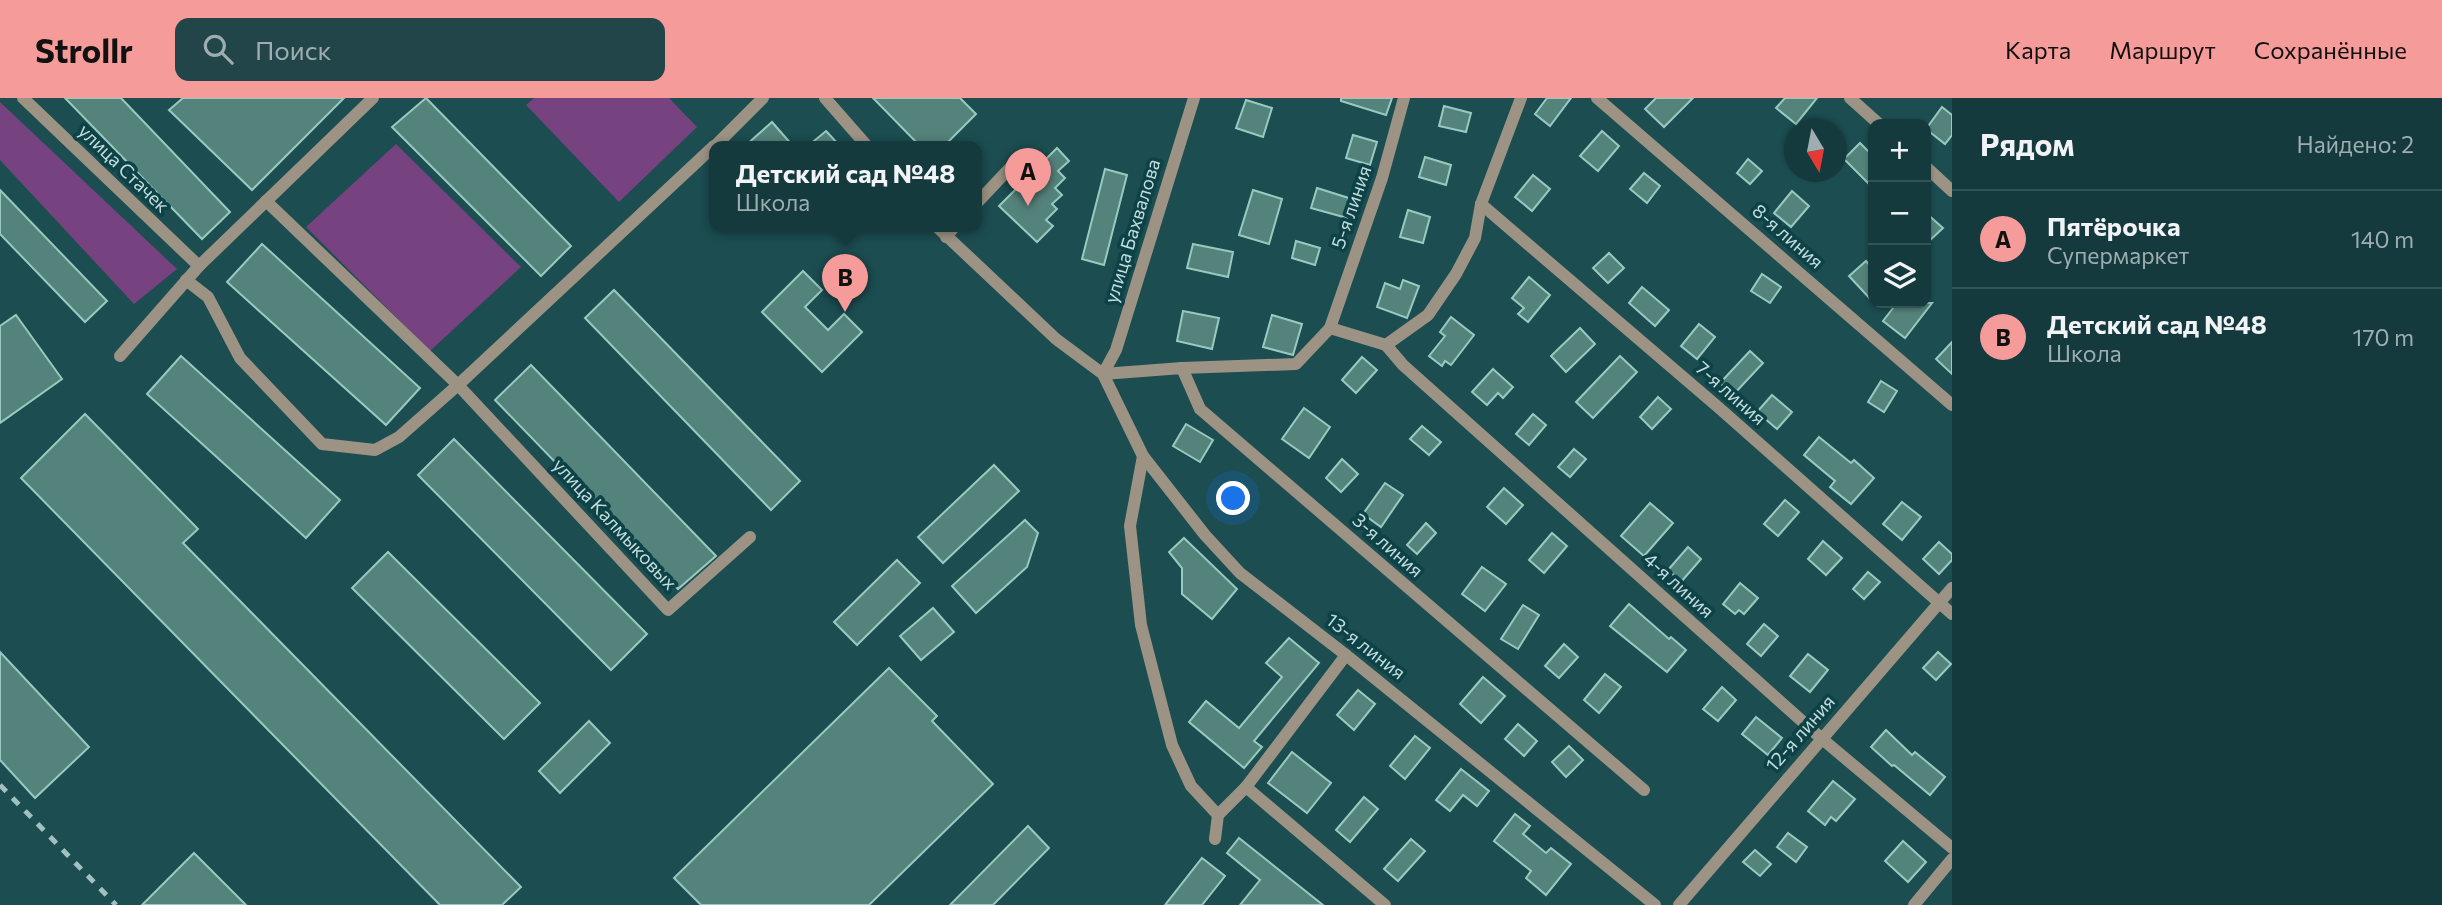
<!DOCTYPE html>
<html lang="ru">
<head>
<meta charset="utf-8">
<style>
  :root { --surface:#143a3d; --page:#214548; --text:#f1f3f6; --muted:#9dadb0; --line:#335457; --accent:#f59b99 }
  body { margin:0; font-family:Commissioner,sans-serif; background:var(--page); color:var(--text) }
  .controls { position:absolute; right:21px; top:21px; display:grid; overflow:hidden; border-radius:14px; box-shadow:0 2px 5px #0004 }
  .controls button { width:63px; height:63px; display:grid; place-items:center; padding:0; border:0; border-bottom:2px solid var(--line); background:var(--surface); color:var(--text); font:35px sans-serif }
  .compass { position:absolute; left:1784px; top:21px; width:63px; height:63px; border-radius:50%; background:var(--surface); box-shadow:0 2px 5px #0004; rotate:170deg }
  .you { position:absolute; left:1234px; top:401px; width:24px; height:24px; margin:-18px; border:5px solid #fff; border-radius:50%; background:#1a73e8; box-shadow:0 0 0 10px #1a73e833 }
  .badge { display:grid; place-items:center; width:46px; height:46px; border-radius:50%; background:var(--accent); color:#111; font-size:23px; font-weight:700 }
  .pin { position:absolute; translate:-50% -58px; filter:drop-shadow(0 2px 4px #0008) }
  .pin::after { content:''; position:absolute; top:37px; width:24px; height:21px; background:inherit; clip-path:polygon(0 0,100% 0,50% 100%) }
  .popup { position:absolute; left:709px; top:43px; width:273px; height:91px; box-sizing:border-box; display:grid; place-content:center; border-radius:14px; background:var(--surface); filter:drop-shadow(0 2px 5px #0005); font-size:23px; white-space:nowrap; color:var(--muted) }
  .popup b { font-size:26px; color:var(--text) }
  .popup::after { content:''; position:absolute; left:50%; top:100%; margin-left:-14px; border:14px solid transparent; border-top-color:var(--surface) }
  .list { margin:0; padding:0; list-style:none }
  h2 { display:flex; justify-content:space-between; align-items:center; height:91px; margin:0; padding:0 28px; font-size:30px }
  h2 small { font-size:23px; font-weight:400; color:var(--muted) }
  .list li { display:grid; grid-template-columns:46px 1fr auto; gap:21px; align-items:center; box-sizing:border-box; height:98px; padding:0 28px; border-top:2px solid var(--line) }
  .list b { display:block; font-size:26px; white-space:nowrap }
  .list p { margin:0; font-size:23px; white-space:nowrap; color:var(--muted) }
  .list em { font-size:23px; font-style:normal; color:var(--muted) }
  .icon { flex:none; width:38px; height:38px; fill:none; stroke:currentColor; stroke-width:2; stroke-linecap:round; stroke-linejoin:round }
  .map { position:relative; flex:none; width:1952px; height:807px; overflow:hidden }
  header { display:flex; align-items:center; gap:42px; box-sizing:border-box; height:98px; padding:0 35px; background:var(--accent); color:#111 }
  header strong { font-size:33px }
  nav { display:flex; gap:38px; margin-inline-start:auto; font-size:24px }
  .search { width:490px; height:63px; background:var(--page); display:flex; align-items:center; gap:18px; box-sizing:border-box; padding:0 24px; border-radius:14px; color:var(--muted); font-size:26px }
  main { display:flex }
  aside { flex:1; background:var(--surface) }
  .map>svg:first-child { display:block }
  .green { fill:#774280 }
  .building { fill:#54837b; stroke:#98cac0; stroke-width:2 }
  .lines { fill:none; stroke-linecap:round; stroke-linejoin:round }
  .minor { stroke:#9c9384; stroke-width:12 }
  .rail { stroke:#a2c0c2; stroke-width:5; stroke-dasharray:9 9; stroke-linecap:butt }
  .labels { text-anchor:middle; stroke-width:7; stroke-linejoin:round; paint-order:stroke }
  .street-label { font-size:19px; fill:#c3dcde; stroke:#0d4246 }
</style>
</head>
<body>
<header>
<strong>Strollr</strong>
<div class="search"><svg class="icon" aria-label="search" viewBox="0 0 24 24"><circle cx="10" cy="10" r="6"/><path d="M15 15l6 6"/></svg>Поиск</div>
<nav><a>Карта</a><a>Маршрут</a><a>Сохранённые</a></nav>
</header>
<main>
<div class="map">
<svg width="1952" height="807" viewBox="0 0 1952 807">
  <rect width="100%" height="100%" fill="#1b4d51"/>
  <g class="green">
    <path d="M534,0H669L697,29L619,104L526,7Z"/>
    <path d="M0,4L177,171L134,206L0,62Z"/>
    <path d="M396,46L521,169L430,253L306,129Z"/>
  </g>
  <g class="building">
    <path d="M65,0H121L230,114L202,141Z"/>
    <path d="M183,0H344L252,92L169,12Z"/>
    <path d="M426,0L571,148L541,178L392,29Z"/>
    <path d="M873,0H960L976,16L944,48H920Z"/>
    <path d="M1341,0H1392L1386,17L1341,3Z"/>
    <path d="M1547,0H1571L1550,28L1535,16Z"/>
    <path d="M1656,0H1693L1664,29L1645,11Z"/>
    <path d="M1785,0H1817L1796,26L1776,10Z"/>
    <path d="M1246,2L1272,10L1263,39L1236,30Z"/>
    <path d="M1444,8L1471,15L1466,34L1439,28Z"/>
    <path d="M1942,9L1952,17V37L1945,46L1926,31Z"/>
    <path d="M772,24L793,48H745Z"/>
    <path d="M826,33L840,48H808Z"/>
    <path d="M1602,33L1619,48L1598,73L1580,58Z"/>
    <path d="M1353,37L1377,44L1370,67L1346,60Z"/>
    <path d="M1860,45L1873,58V90L1844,61Z"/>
    <path d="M1057,50L1069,63L1058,73L1065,80L1055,90L1062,97L1052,106L1057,111L1046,122L1053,128L1037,144L999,108Z"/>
    <path d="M1425,59L1451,67L1446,87L1419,79Z"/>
    <path d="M1748,61L1762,73L1750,86L1737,75Z"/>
    <path d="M1105,71L1127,77L1104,167L1082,161Z"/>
    <path d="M1644,75L1660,88L1647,105L1630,91Z"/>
    <path d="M1533,77L1550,91L1532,113L1515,99Z"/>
    <path d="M1317,90L1352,101L1347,120L1311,110Z"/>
    <path d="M0,92L107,203L85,224L0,136Z"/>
    <path d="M1253,92L1282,101L1269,146L1239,137Z"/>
    <path d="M1792,93L1809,108L1791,129L1774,115Z"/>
    <path d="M1408,112L1430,119L1423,145L1400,139Z"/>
    <path d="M1926,115L1943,130L1926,146Z"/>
    <path d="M1296,143L1320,150L1315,167L1292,160Z"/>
    <path d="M262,146L420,290L386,327L227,184Z"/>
    <path d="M1193,146L1233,154L1228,179L1187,170Z"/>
    <path d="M1609,155L1624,170L1608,185L1593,170Z"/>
    <path d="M1866,163L1873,171V204L1849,178Z"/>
    <path d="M803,173L822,192L805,209L828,232L844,216L862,234L822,274L762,214Z"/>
    <path d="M1762,176L1781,189L1770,205L1751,193Z"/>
    <path d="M1529,179L1550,197L1528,224L1518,216L1524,210L1512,200Z"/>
    <path d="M1403,182L1419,188L1407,220L1377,209L1385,185L1400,191Z"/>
    <path d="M1642,189L1669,212L1655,228L1629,205Z"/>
    <path d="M614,192L800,383L771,412L585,220Z"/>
    <path d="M1897,205H1932L1905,240L1883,223Z"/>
    <path d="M1183,213L1219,220L1212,251L1177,243Z"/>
    <path d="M16,217L62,281L0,325V228Z"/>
    <path d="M1272,217L1302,226L1293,257L1263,249Z"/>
    <path d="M1451,219L1474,237L1451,267L1445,263L1442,268L1429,258L1445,238L1440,234Z"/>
    <path d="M1699,226L1715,239L1697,261L1681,248Z"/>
    <path d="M1580,230L1595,246L1566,274L1551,258Z"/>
    <path d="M1952,244V276L1936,261Z"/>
    <path d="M1750,253L1763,265L1733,297L1720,285Z"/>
    <path d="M181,258L340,402L306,440L147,296Z"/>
    <path d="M1620,258L1637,274L1593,320L1576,304Z"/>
    <path d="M1362,259L1377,272L1356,295L1342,282Z"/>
    <path d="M531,267L716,458L678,491L495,302Z"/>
    <path d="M1493,271L1513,289L1503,300L1498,295L1487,307L1472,294Z"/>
    <path d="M1881,283L1897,293L1884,314L1868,304Z"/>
    <path d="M1772,297L1792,314L1777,331L1757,314Z"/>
    <path d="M1658,299L1671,311L1652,331L1640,319Z"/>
    <path d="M1304,310L1330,329L1309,360L1282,341Z"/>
    <path d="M85,316L198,431L183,445L521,789L502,807H440L21,380Z"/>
    <path d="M1533,316L1546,327L1529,347L1516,336Z"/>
    <path d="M1186,326L1213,342L1200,364L1173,348Z"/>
    <path d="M1422,328L1441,344L1429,357L1410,341Z"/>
    <path d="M1819,339L1851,365L1854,362L1874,380L1851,406L1830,389L1835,383L1804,357Z"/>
    <path d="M454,341L647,536L611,572L418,377Z"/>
    <path d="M1574,351L1586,361L1570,379L1558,369Z"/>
    <path d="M1342,361L1358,376L1341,394L1326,380Z"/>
    <path d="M994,367L1019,393L943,465L918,439Z"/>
    <path d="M1385,385L1403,397L1381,429L1363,416Z"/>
    <path d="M1504,390L1523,407L1506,426L1487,409Z"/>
    <path d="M1785,402L1799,414L1778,438L1764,426Z"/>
    <path d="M1902,404L1921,419L1902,442L1883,426Z"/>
    <path d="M1650,405L1673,425L1644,458L1621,438Z"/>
    <path d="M1025,422L1038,435L1027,469L976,515L952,488Z"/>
    <path d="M1426,425L1436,435L1417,456L1407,447Z"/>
    <path d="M1552,435L1567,448L1544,475L1529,462Z"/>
    <path d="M1184,440L1237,491L1212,521L1182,496V470L1169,454Z"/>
    <path d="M1823,443L1842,460L1826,477L1808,461Z"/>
    <path d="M1939,444L1952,456V462L1939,476L1923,461Z"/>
    <path d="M1688,449L1701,461L1681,484L1668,472Z"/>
    <path d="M388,454L540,605L504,641L352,490Z"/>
    <path d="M897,462L920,485L857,547L834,524Z"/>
    <path d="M1482,469L1506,486L1485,513L1462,496Z"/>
    <path d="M1868,474L1880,484L1864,501L1853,491Z"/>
    <path d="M1740,485L1758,500L1744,516L1739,512L1735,516L1723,506Z"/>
    <path d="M1629,506L1669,541L1671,539L1686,552L1667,574L1610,528Z"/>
    <path d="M1523,507L1539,517L1518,551L1501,541Z"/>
    <path d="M933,510L954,534L921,562L900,538Z"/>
    <path d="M1764,526L1778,538L1761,558L1747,546Z"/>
    <path d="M1289,540L1319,565L1254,643L1262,649L1244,670L1189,624L1206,603L1239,630L1282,579L1266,565Z"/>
    <path d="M1564,546L1578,559L1559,580L1545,568Z"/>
    <path d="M0,554L89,649L35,700L0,662Z"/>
    <path d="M1938,554L1951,566L1936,582L1923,570Z"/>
    <path d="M1808,556L1828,572L1810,594L1790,578Z"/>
    <path d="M889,570L937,618L932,623L993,686L869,807H701L674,780Z"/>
    <path d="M1605,576L1621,589L1599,615L1584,602Z"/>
    <path d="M1483,579L1505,598L1481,625L1460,606Z"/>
    <path d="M1722,589L1736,602L1718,623L1703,611Z"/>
    <path d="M1358,592L1375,606L1354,632L1337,617Z"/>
    <path d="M1756,619L1782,640L1768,657L1742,636Z"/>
    <path d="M589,623L610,645L560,695L539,673Z"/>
    <path d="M1518,626L1537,643L1524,658L1505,641Z"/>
    <path d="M1886,632L1912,657L1915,654L1945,679L1930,697L1894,667L1892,668L1871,649Z"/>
    <path d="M1415,638L1430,650L1405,681L1390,668Z"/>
    <path d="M1569,648L1583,662L1566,679L1552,664Z"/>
    <path d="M1292,654L1331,685L1307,715L1268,685Z"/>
    <path d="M1461,671L1489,693L1477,708L1463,697L1450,713L1436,702Z"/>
    <path d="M1833,683L1855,701L1836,723L1831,719L1825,727L1808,713Z"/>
    <path d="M1364,699L1378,711L1350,744L1336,732Z"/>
    <path d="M1515,716L1530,728L1523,736L1546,755L1551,750L1571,766L1546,797L1526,780L1531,773L1494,743Z"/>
    <path d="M1028,728L1049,750L993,807H950Z"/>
    <path d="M1788,735L1807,749L1796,764L1777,749Z"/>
    <path d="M1239,740L1323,807H1240L1260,782L1227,755Z"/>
    <path d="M1411,741L1425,753L1398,783L1384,771Z"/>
    <path d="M1903,743L1926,764L1908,784L1885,763Z"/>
    <path d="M1755,752L1771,766L1760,778L1743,764Z"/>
    <path d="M194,755L246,807H142Z"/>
    <path d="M1202,760L1225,778L1202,807H1165Z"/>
  </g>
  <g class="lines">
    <g class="minor">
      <path d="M23,0L199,168"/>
      <path d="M825,0L867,48"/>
      <path d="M1597,0L1952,307"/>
      <path d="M1850,0L1879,26"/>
      <path d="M715,48L763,0"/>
      <path d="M1926,69L1952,93"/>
      <path d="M266,103L458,287L668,512L750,439"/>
      <path d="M976,106L1022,57"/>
      <path d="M1481,106L1718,309L1952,516"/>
      <path d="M936,128L1056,241L1103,276L1143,358L1205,437L1240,475L1346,557L1655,807"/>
      <path d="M946,139L955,128"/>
      <path d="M186,182L208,199L240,260L322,346L375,352L399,339L458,287L714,48"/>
      <path d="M1330,230L1382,80L1404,0"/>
      <path d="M1386,247L1403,267L1821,640L1952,750"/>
      <path d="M120,258L199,168L373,0"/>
      <path d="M1182,270L1296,266L1330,230L1386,247L1428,217L1456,176L1475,140L1481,106L1521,0"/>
      <path d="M1103,276L1182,270L1200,311L1644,692"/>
      <path d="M1103,276L1116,252L1194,0"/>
      <path d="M1143,358L1130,428L1141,527L1172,647L1191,688L1218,717L1215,741"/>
      <path d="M1246,689L1385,807"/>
      <path d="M1218,717L1246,689L1346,557"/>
      <path d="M1679,807L1952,490"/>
      <path d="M1914,807L1952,761"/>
    </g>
    <path class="rail" d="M0,687L116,807"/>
  </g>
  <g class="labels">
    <g class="street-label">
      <text transform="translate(124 70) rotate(44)" y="7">улица Стачек</text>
      <text transform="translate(1351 109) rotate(-71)" y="7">5-я линия</text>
      <text transform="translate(1132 133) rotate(-73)" y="7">улица Бахвалова</text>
      <text transform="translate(1788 138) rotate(41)" y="7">8-я линия</text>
      <text transform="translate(1731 295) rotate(41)" y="7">7-я линия</text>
      <text transform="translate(615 426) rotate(47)" y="7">улица Калмыковых</text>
      <text transform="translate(1388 447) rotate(41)" y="7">3-я линия</text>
      <text transform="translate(1679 487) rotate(42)" y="7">4-я линия</text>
      <text transform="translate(1366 548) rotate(38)" y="7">13-я линия</text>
      <text transform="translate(1800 635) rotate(-49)" y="7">12-я линия</text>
    </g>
  </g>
</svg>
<div class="controls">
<button>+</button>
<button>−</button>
<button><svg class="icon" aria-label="layers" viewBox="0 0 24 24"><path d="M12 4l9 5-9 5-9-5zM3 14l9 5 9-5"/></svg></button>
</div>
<svg class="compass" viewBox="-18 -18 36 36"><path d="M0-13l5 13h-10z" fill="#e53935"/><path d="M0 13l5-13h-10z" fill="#9dadb0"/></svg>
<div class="you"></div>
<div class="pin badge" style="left:1028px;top:108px">A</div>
<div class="pin badge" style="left:845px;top:214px">B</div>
<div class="popup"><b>Детский сад №48</b>Школа</div>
</div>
<aside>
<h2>Рядом<small>Найдено: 2</small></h2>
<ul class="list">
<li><span class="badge">A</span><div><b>Пятёрочка</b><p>Супермаркет</p></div><em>140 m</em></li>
<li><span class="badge">B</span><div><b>Детский сад №48</b><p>Школа</p></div><em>170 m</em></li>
</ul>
</aside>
</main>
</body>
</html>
